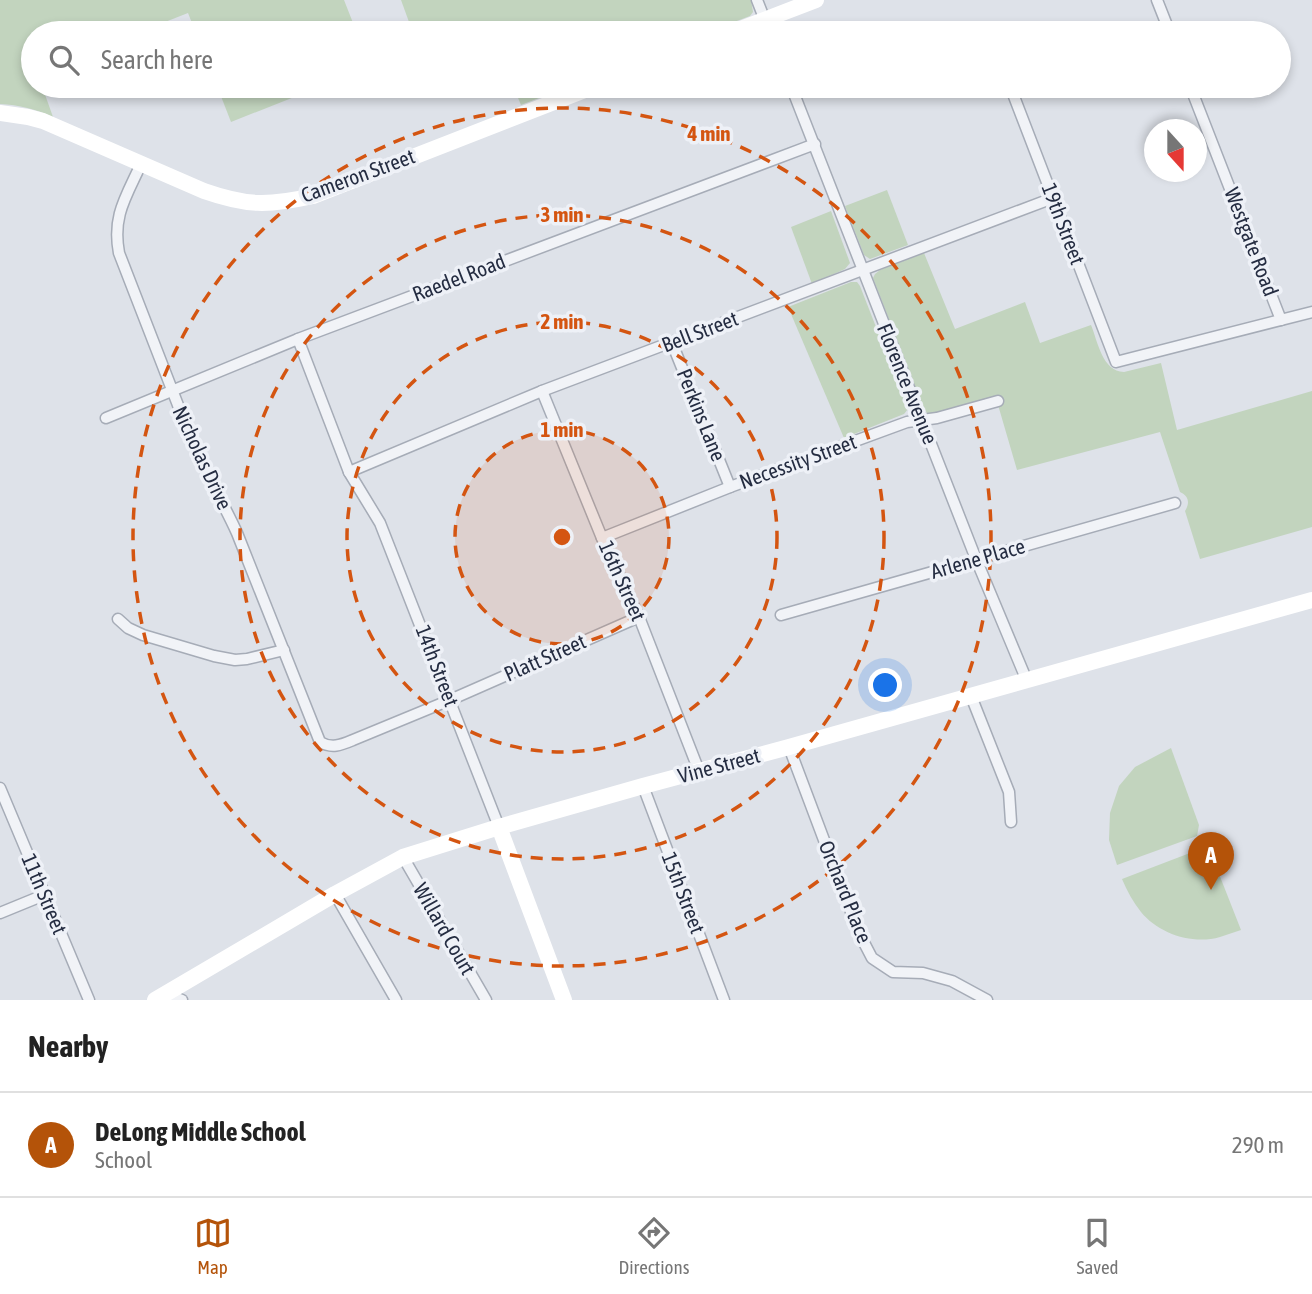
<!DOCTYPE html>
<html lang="en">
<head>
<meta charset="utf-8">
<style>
  :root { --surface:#fff; --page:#f2f2f2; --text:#222; --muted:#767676; --line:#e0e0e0; --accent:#b45309 }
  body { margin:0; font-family:"Asap Condensed",sans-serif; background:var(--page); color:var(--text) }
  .compass { position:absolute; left:1144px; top:119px; width:63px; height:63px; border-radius:50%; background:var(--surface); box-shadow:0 4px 10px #0003; rotate:159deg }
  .you { position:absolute; left:886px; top:686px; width:24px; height:24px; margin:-18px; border:5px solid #fff; border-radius:50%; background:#1a73e8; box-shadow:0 0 0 10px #1a73e833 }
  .badge { display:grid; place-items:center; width:46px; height:46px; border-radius:50%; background:var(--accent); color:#fff; font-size:23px; font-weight:700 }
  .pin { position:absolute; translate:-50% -58px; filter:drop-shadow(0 2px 4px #0008) }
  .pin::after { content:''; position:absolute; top:37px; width:24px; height:21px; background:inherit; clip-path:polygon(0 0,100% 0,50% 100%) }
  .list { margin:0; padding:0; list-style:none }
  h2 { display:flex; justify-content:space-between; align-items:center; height:91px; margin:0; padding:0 28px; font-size:30px }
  h2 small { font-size:23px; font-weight:400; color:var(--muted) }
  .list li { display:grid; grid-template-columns:46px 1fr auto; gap:21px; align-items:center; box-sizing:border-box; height:105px; padding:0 28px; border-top:2px solid var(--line) }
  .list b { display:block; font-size:26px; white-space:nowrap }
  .list p { margin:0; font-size:23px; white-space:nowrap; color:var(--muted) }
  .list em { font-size:23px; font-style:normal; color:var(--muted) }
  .icon { flex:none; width:38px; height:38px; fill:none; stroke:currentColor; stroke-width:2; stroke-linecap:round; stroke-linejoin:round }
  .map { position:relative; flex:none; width:1312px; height:1000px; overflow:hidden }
  .search { position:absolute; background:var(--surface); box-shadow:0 4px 10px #0003; left:21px; right:21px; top:21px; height:77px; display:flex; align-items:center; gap:18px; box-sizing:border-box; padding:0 24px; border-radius:38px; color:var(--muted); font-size:26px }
  .sheet { height:196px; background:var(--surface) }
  nav { display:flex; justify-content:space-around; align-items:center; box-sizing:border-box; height:98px; border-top:2px solid var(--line); background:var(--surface); font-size:19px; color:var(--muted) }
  nav a { display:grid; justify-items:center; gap:4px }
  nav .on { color:var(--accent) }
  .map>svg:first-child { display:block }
  .green { fill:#c2d4be }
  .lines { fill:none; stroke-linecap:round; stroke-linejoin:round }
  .street-casing { stroke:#a6acb7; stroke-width:13 }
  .street { stroke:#f1f3f7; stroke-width:10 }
  .secondary { stroke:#fff; stroke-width:16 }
  .ring { fill:none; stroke:#d45511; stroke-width:3.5; stroke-dasharray:12 9 }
  .labels { text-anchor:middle; stroke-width:7; stroke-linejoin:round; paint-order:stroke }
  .street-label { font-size:21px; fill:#252d42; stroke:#eef1f7 }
  .centre { fill:#d45511; stroke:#eef1f7; stroke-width:3.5 }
  .ring-label { font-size:21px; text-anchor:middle; font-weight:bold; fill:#d45511; stroke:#eef1f7; stroke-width:7; stroke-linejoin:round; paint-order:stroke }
</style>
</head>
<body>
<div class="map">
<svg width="1312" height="1000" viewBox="0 0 1312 1000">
  <rect width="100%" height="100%" fill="#dee2e9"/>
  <g class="green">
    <path d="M0,0H344L357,33H196L188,13L137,33H33V86H42L53,117C36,109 19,105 0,104Z"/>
    <path d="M401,0H751L753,12L750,16L705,33H413Z"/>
    <path d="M217,86H322L231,122Z"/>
    <path d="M513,86H570L521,105Z"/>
    <path d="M887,190L908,245L870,259L864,255L845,206Z"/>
    <path d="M831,211L850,263L845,269L812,284L791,227Z"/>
    <path d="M924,253L955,329L1025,302L1040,343L1091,325C1098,342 1102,371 1124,372L1161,363L1177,430L1312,391V527L1200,559L1185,511C1190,503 1189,496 1180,492L1160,432L1017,470L996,398L931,415L927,413L923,407L873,278L875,274L880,270Z"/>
    <path d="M851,282H857L860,286L908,409L904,414L844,438L788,307Z"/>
    <path d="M1171,748L1199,825L1197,836L1117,865L1109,840L1110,813L1119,786L1135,767Z"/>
    <path d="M1203,848L1210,851L1241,930C1234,932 1227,935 1220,937C1193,945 1159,934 1141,912C1133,902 1127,891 1122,879Z"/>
  </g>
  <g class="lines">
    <defs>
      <g id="street">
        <path d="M757,0L770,33"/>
        <path d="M1157,0L1170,33"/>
        <path d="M791,86L976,559L1027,681"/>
        <path d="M1010,86L1116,362L1312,312"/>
        <path d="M1190,86L1281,320"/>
        <path d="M141,164C126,197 112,216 119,253L195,449C208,478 224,504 237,533L320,742C332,749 341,745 353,740L450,700L639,617"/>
        <path d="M298,339L349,472L380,523L499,827"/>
        <path d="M672,343L730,487"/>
        <path d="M542,391L602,538L639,617L699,771"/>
        <path d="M106,418L298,339L815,144"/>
        <path d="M349,472L542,391L1053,198"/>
        <path d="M602,538L730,487L907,422L937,418L998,401"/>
        <path d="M781,615L1175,503"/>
        <path d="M118,619L128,628L143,635L214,656L235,660L247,659L284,650"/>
        <path d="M971,696L1009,792L1011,822"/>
        <path d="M789,747L859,933L872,958L893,972L923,973L952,981L987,1000"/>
        <path d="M643,786L724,1000"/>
        <path d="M0,788L89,1000"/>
        <path d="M403,857L486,1000"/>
        <path d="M335,894L396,1000"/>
        <path d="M0,913L44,895"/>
        <path d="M166,994L182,1000"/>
      </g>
    </defs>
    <use href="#street" class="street-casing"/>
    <use href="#street" class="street"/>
    <g class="secondary">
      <path d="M730,33L816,0"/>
      <path d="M0,113L28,117L43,121L204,191C247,206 268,206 313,196L595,86"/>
      <path d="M499,827L564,1000"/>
      <path d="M155,1000L335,894L403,857L499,827L643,786L789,747L1312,600"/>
    </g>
  </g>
  <circle cx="562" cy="537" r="107" fill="#d45511" fill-opacity=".12"/>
  <g class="ring">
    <circle cx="562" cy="537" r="107"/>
    <circle cx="562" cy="537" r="215"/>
    <circle cx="562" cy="537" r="322"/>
    <circle cx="562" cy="537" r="429"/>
  </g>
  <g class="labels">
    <g class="street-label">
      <text transform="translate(358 176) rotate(-20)" y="7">Cameron Street</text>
      <text transform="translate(1063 224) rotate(69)" y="7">19th Street</text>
      <text transform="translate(1251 242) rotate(69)" y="7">Westgate Road</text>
      <text transform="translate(459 278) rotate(-21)" y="7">Raedel Road</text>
      <text transform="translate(700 332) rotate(-21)" y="7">Bell Street</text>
      <text transform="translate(907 384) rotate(68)" y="7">Florence Avenue</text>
      <text transform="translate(701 415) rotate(68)" y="7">Perkins Lane</text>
      <text transform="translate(202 458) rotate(65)" y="7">Nicholas Drive</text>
      <text transform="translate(798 462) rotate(-20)" y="7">Necessity Street</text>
      <text transform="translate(978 559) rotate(-16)" y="7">Arlene Place</text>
      <text transform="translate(622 581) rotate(66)" y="7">16th Street</text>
      <text transform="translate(545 658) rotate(-24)" y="7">Platt Street</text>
      <text transform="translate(437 666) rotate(69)" y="7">14th Street</text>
      <text transform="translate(719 766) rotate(-15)" y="7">Vine Street</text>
      <text transform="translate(845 892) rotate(68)" y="7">Orchard Place</text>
      <text transform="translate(683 893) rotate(69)" y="7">15th Street</text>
      <text transform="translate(44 894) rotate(67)" y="7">11th Street</text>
      <text transform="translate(444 929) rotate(60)" y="7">Willard Court</text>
    </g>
  </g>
  <circle cx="562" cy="537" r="10" class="centre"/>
  <g class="ring-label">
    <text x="709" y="141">4 min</text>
    <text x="562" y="222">3 min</text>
    <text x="562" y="329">2 min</text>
    <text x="562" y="437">1 min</text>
  </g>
</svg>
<svg class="compass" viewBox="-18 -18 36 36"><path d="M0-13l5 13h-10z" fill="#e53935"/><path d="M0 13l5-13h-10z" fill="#767676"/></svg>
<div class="you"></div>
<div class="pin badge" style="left:1211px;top:890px">A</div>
<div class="search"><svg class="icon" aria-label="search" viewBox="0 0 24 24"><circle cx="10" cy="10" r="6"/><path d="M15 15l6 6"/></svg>Search here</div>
</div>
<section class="sheet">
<h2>Nearby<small></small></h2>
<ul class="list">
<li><span class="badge">A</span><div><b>DeLong Middle School</b><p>School</p></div><em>290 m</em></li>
</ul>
</section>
<nav>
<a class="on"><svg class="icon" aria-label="map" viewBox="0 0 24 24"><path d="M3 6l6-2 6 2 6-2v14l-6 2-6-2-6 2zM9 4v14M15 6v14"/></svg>Map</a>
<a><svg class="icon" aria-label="directions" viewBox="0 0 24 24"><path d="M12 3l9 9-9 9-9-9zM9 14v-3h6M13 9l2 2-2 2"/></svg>Directions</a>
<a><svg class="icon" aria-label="saved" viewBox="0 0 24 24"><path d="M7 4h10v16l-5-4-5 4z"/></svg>Saved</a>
</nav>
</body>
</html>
